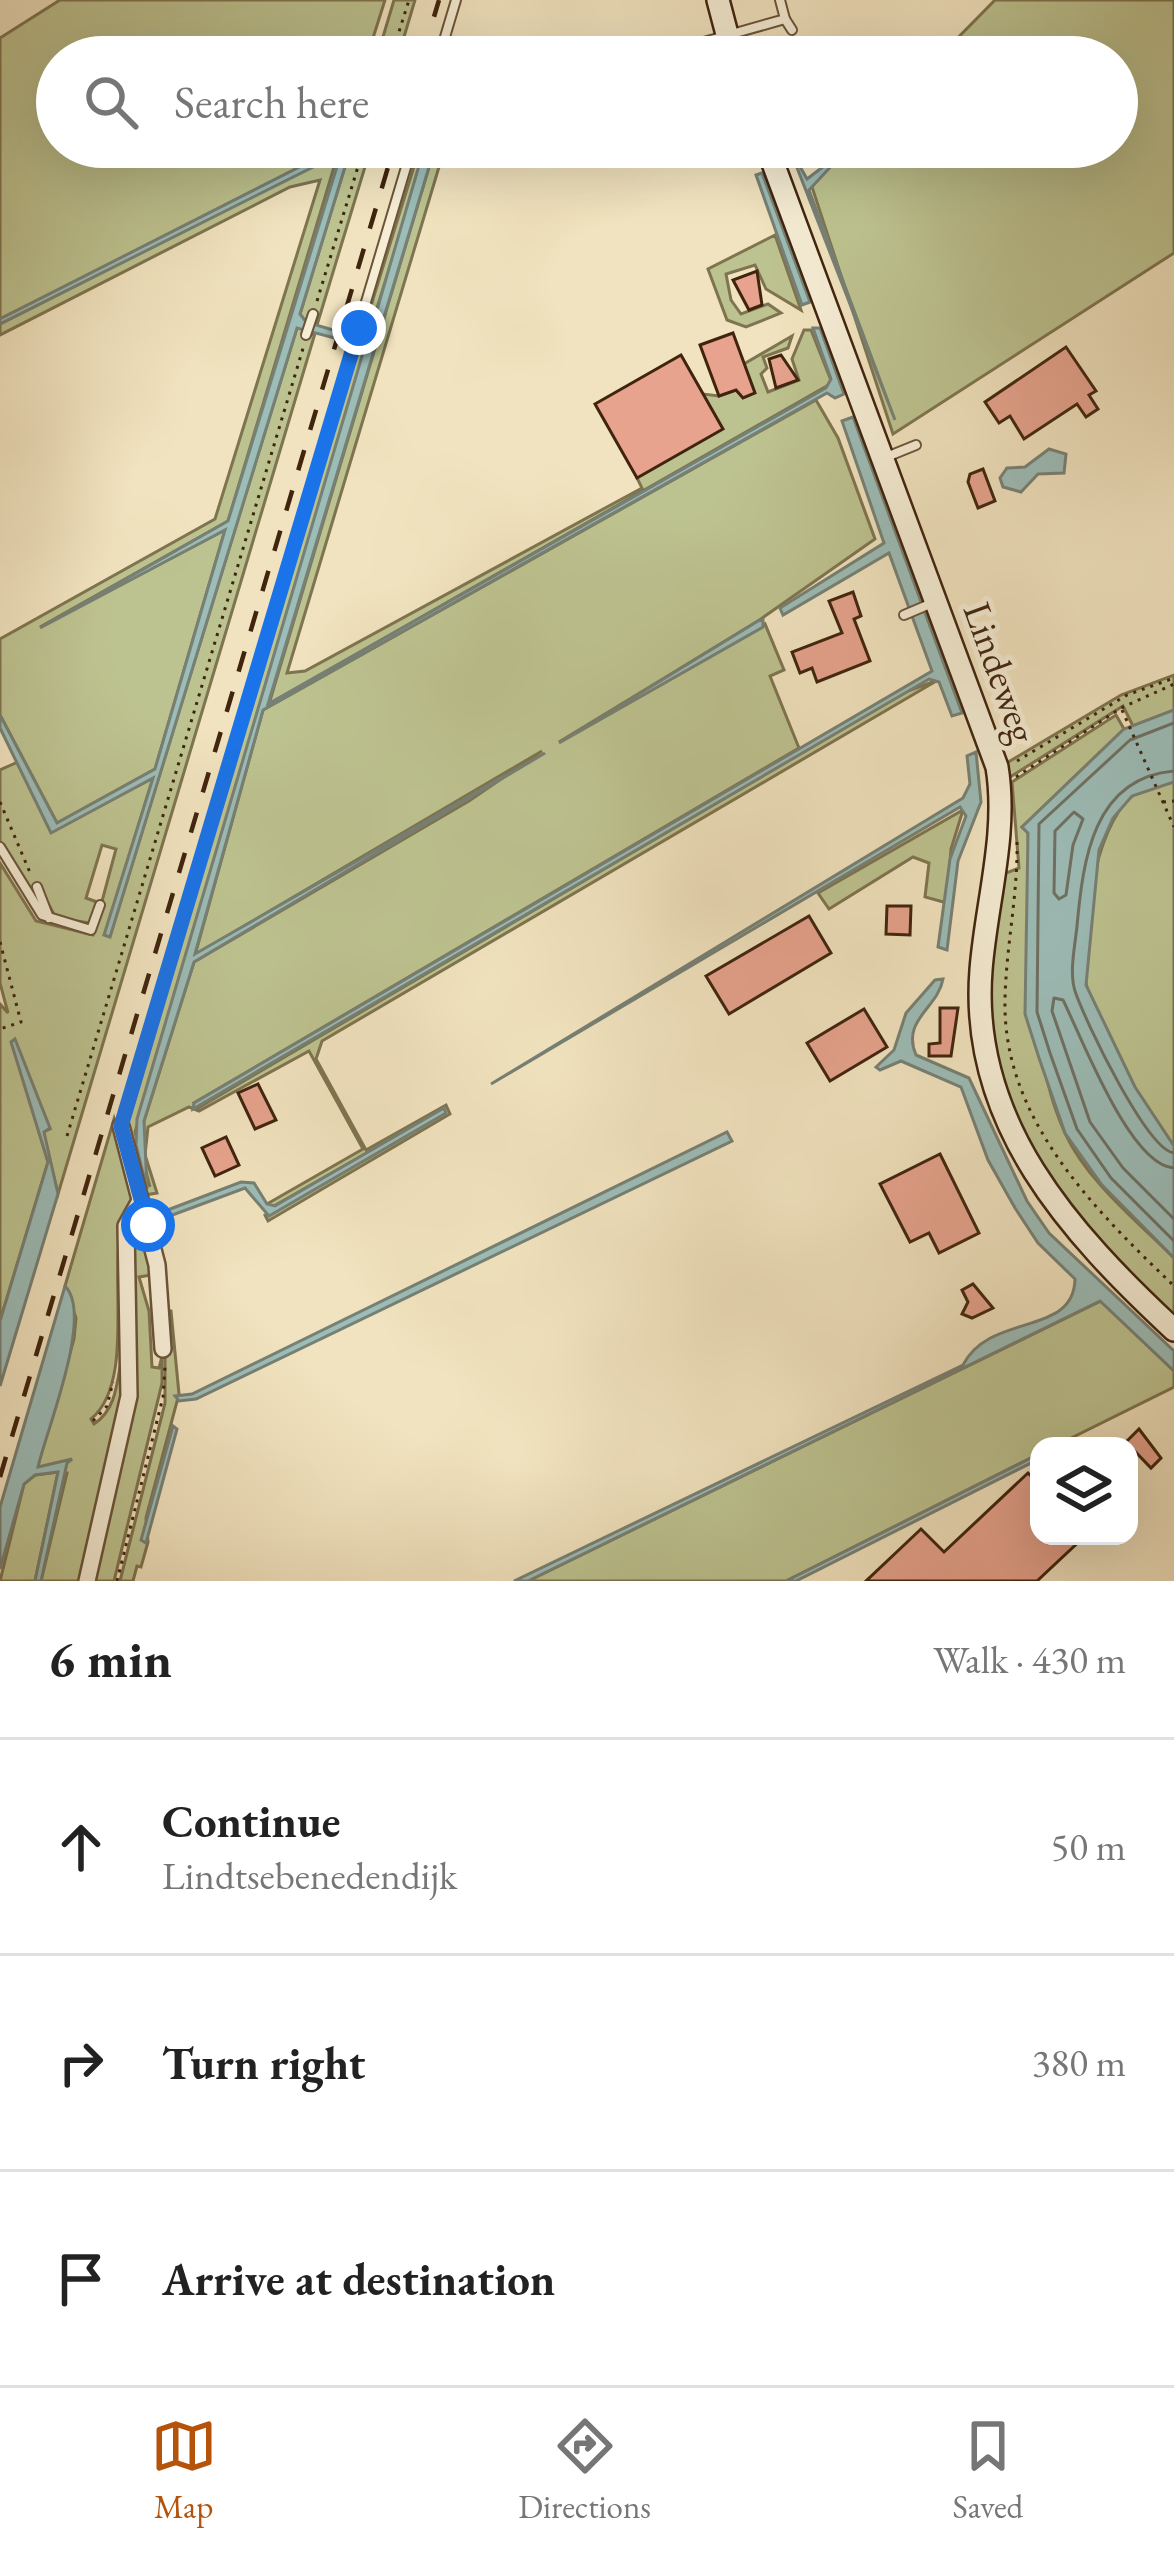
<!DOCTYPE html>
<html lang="en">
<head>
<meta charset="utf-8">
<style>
  :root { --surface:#fff; --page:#f6f6f6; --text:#222; --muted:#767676; --line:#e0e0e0; --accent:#b45309 }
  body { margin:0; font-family:"EB Garamond",serif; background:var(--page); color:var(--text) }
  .controls { position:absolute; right:36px; bottom:36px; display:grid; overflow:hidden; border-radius:24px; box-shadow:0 12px 48px #0002 }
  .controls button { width:108px; height:108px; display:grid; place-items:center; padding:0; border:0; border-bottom:3px solid var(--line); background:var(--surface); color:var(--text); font:60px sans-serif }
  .stop { position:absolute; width:36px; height:36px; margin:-27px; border:9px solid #1a73e8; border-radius:50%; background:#fff }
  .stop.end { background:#1a73e8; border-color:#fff; box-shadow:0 3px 12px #0008 }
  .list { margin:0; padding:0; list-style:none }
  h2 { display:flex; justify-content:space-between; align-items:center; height:156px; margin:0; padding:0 48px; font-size:51px }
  h2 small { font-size:39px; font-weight:400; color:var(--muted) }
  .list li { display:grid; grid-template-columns:78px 1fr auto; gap:36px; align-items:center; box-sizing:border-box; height:216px; padding:0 48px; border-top:3px solid var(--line) }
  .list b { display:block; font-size:45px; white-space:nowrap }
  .list p { margin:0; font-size:39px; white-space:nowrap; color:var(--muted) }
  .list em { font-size:39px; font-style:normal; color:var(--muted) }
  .icon { flex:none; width:66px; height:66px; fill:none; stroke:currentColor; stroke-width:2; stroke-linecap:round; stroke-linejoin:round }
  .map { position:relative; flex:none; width:1174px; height:1581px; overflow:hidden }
  .search { position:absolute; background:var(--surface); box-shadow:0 12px 48px #0002; left:36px; right:36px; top:36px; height:132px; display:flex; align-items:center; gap:30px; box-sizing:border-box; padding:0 42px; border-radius:66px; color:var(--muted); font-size:45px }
  .sheet { height:804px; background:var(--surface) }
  nav { display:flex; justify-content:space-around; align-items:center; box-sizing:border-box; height:168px; border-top:3px solid var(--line); background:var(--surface); font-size:33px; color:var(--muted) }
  nav a { display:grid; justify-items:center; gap:6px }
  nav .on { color:var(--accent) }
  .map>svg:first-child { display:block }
  .green { fill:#bdc390; stroke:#7e744f; stroke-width:3 }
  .water { fill:#9cbdb8; stroke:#778074; stroke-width:3 }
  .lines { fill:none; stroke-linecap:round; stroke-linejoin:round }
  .shore { stroke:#6e7063; stroke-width:3 }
  .building { fill:#e7a38e; stroke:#40240e; stroke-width:3 }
  .service-casing { stroke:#6c543a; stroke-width:12 }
  .minor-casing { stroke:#6c543a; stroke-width:20 }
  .secondary-casing { stroke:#40240e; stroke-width:26 }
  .path { stroke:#40240e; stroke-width:3; stroke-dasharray:3 6; stroke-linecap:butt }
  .service { stroke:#f6edd5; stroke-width:8 }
  .minor { stroke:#f6edd5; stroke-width:15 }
  .secondary { stroke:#f6edd5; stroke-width:21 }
  .rail { stroke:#40240e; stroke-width:4.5; stroke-dasharray:21 21; stroke-linecap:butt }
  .route { stroke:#1a73e8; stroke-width:15 }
  .labels { text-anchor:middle; stroke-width:10; stroke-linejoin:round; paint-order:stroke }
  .street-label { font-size:39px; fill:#40240e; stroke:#f6edd5 }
</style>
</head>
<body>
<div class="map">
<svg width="1174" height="1581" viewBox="0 0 1174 1581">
  <rect width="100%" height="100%" fill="#f1e3bf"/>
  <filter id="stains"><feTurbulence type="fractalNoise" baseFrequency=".00167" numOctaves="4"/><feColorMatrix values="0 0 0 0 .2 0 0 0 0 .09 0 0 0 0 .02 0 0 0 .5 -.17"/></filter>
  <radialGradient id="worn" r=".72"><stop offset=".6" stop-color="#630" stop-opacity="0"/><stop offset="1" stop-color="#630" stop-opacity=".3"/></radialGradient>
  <g class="green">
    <path d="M60,0H385L367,57H57V147H340L228,521L40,627L225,530L155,769L57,823L0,715V639L215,519L320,180L290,187L0,335V324L324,159L0,319V38Z"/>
    <path d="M394,0H415L398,57H377Z"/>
    <path d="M995,0H1174V253L893,434L811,184L849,147H1117V57H939Z"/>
    <path d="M351,147H371L317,325L316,315L309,313L306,322L300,314Z"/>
    <path d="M420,147H427L368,337L361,338Z"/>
    <path d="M435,147H445L287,673L305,671L642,488L637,478L703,394L719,396L736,390L741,394L744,364L792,336L788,348L763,357L767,368L761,374L768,392L799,380L792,359L804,330H811L832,383L269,704Z"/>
    <path d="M775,235L801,310L766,289L755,265L726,274L731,300L741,314L768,304L781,313L746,327L727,320L708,269Z"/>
    <path d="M304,326L302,334L310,336L316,330L58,1194L43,1132L50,1129L12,1040L48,1162L0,1321V1004L8,1013L0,983V863L36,921L93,935L116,849L102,845L86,898L97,902L90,923L56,918L39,887L45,911L0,841V770L18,762L51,832L153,778L105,934L110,936L297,328Z"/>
    <path d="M359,342L365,352L135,1132L150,1187L142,1156L144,1121L194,962L469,801L542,751L195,955L263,710L816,400L838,438L875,539L758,621L559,742L765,624L784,670L770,676L799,748L194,1103L198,1108L905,692L938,680L322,1041L316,1059L366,1150L446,1105L450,1114L268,1221L265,1215L444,1109L272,1207L267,1204L363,1149L309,1051L199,1111L189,1107L148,1127L145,1155L157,1193L145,1195L127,1126Z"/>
    <path d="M1174,675V710L1133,726L1123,706L1007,779L1005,764L1121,695Z"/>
    <path d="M1116,715L1124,729L1022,827L1028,833C1032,927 1026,1048 1065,1133C1087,1181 1137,1221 1174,1258V1318C1079,1226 994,1132 988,994C986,955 997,913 1001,875L1019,868L1012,782Z"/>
    <path d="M1174,782V1146C1150,1118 1092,1019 1086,983C1078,939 1095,827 1131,797C1142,788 1160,785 1174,782Z"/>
    <path d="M963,810L951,849L947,903L925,897L929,863L913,857L829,909L818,893Z"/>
    <path d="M114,1119L133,1198C97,1240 143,1376 91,1419L94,1424C117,1409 117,1381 122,1355L123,1400L83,1581H41L67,1473L37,1468L74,1339L76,1318L65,1286Z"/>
    <path d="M137,1215L151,1275L139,1277L149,1311L152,1367L159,1368L162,1356V1383L114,1581H92L132,1411L131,1227Z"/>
    <path d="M1101,1301L1174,1371V1387L1055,1446H1039V1454L786,1581H528Z"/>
    <path d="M165,1310L171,1311L179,1394L146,1518L148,1542L141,1567L137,1566L133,1581H120L165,1403Z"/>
    <path d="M58,1472L35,1581H0L24,1484L35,1475Z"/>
  </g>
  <g class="water">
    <path d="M340,147H351L300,314L306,322L363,339L377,310L420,162L427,147H435L268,704L826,388L831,379L813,328H820L844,394L835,398L827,393L263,710L195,954L545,753L194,962L144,1121L147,1189L136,1145L137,1119L365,346L297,328L110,937L104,935L153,778L51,833L0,728V715L57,823L155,769L225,530L40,628L228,521L339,160L334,151Z"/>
    <path d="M789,147L807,179L849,147L809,190L895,420Z"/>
    <path d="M321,156L323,162L0,324V319Z"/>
    <path d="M762,173L810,302L802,305L756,175Z"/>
    <path d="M853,417L962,713L952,716L939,682L929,679L193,1109L194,1103L932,671L889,553L783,615L780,608L884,543L842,421Z"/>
    <path d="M1049,449L1066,454L1064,473L1038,474L1021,492L1003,487L1000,478L1007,468L1025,467Z"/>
    <path d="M763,620V627L559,743L758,621Z"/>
    <path d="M1174,710V782L1132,796L1113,818L1099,850L1086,985L1135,1087L1174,1146V1258L1102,1185L1065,1133L1039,1058L1025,1014L1028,833L1022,827L1124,729Z"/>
    <path d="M976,752L981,802L958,861L947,950L938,947L950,859L966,816L960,807L491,1084L963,798L970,784L967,756Z"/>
    <path d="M943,979C938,1008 901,1020 916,1055L969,1078L1027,1201L1049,1233L1174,1351V1371L1100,1301L528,1581H514L963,1365C990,1312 1074,1337 1075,1279L1038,1243L1015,1208L988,1160L961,1087L901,1061L880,1070L876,1067L894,1050L906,1013L935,980Z"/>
    <path d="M15,1039L50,1128L44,1132L58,1194L0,1386V1321L48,1162L11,1042Z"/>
    <path d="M444,1108L446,1113L269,1216L245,1188L159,1220L157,1214L241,1182L254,1183L267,1204L275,1206Z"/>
    <path d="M727,1132L732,1141L196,1399L179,1401L175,1396L192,1394Z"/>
    <path d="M65,1286C94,1315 47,1428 38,1467L72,1459L67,1463L41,1581H35L58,1472L35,1475L24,1484L0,1569V1507Z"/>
    <path d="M173,1426L177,1429L146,1543L141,1540Z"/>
    <path d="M1039,1454V1459L796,1581H786Z"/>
  </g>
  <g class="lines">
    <g class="shore">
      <path d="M1174,723L1130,740L1039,824L1037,1012L1050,1053L1077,1129L1111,1178L1174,1241"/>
      <path d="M1174,771C1093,778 1083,860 1077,926C1075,946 1069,972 1075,991C1085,1021 1147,1150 1174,1153"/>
      <path d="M1074,812L1083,819L1073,845L1066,895L1059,899L1054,893L1055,831Z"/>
      <path d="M1174,1168C1130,1166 1082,1038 1063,1000L1054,998L1052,1011L1090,1122L1123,1168L1174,1219"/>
    </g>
  </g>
  <g class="building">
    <path d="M757,271L762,305L749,310L733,280Z"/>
    <path d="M733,333L755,393L743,398L736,390L719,396L700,345Z"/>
    <path d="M1066,347L1096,391L1089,395L1098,409L1086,417L1077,404L1024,439L1010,416L999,423L985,402Z"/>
    <path d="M681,355L723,429L637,478L595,404Z"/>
    <path d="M781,355L798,380L776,388L769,359Z"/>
    <path d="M983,469L995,501L978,508L968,482L970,474Z"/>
    <path d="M853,592L861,616L854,619L870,661L817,682L812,668L800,673L792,652L842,633L829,601Z"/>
    <path d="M887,906H911L910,935L886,934Z"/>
    <path d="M809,916L831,953L729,1014L706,976Z"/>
    <path d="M940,1008H958L951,1056H929V1044L940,1043Z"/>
    <path d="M864,1009L887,1047L830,1081L807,1043Z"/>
    <path d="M258,1084L276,1120L255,1129L238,1093Z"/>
    <path d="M226,1137L239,1165L215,1176L202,1148Z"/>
    <path d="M940,1154L979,1233L939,1253L929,1233L910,1242L880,1184Z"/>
    <path d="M973,1284L993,1308L972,1318L962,1314L968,1302L962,1290Z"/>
    <path d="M1139,1429L1161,1458L1151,1468L1126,1442Z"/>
    <path d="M1028,1473L1039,1484V1536H1085L1037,1581H866L921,1529L944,1552Z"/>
  </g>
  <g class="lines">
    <defs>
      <g id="service">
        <path d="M785,19L792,30"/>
        <path d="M693,45L785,19L780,0"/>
        <path d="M439,57L456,0"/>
        <path d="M306,335L313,314"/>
        <path d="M884,458L916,445"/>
        <path d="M904,615L930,604"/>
        <path d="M0,847L42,915L91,930L100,905"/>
        <path d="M37,887L49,918"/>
        <path d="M122,1123L412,147"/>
      </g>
      <g id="minor">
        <path d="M121,1126L157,1265L163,1349"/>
        <path d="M87,1581L129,1396L126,1226L140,1201"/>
      </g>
      <g id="secondary">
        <path d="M718,0L733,57"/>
        <path d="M767,147L997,767C1008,834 986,904 981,970C969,1123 1070,1233 1174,1330"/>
      </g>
    </defs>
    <use href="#service" class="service-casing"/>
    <use href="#minor" class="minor-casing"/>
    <use href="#secondary" class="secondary-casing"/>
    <g class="path">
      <path d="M796,43L802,57"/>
      <path d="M391,57L409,0"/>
      <path d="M317,301L364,147"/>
      <path d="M1122,710L1174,827"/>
      <path d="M1017,761L1127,695L1174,678"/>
      <path d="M1016,777L1121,708L1174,684"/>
      <path d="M0,802L31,875"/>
      <path d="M1163,802L1174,801"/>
      <path d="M1017,842C1018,895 1006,947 1005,999C1002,1119 1095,1210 1174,1286"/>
      <path d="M0,942L21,1022L0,1029"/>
      <path d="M67,1136L304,345"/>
      <path d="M93,1421L107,1406L113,1382"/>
      <path d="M117,1581L163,1397L165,1367"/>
    </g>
    <use href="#service" class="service"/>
    <use href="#minor" class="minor"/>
    <use href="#secondary" class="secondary"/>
    <g class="rail">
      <path d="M422,57L439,0"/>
      <path d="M0,1477L394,147"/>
    </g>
  </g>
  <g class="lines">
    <path class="route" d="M148,1225L121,1126L359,328"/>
  </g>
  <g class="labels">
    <g class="street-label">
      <text transform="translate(1001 672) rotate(70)" y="14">Lindeweg</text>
    </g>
  </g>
  <rect width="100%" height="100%" filter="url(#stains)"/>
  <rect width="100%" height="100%" fill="url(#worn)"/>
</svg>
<div class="controls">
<button><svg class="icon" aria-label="layers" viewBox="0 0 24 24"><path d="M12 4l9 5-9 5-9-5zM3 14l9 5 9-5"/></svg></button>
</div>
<div class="stop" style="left:148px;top:1225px"></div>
<div class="stop end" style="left:359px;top:328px"></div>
<div class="search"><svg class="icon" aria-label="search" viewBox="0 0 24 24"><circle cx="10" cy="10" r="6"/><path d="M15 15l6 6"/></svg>Search here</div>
</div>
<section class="sheet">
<h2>6 min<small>Walk · 430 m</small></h2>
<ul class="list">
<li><svg class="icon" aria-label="ahead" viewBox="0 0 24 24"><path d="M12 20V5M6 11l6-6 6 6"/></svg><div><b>Continue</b><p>Lindtsebenedendijk</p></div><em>50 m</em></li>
<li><svg class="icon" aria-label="right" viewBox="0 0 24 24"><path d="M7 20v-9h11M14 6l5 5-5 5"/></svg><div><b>Turn right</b></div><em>380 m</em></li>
<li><svg class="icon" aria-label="arrive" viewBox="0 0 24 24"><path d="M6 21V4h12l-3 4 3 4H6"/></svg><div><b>Arrive at destination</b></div></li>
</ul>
</section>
<nav>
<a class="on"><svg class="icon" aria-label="map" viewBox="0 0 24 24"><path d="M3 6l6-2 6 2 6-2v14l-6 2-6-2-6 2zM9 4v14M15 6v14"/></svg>Map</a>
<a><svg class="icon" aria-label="directions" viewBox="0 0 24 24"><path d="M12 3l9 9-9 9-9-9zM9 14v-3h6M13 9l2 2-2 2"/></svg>Directions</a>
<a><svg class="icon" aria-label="saved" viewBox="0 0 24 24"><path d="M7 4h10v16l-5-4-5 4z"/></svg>Saved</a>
</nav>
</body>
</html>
